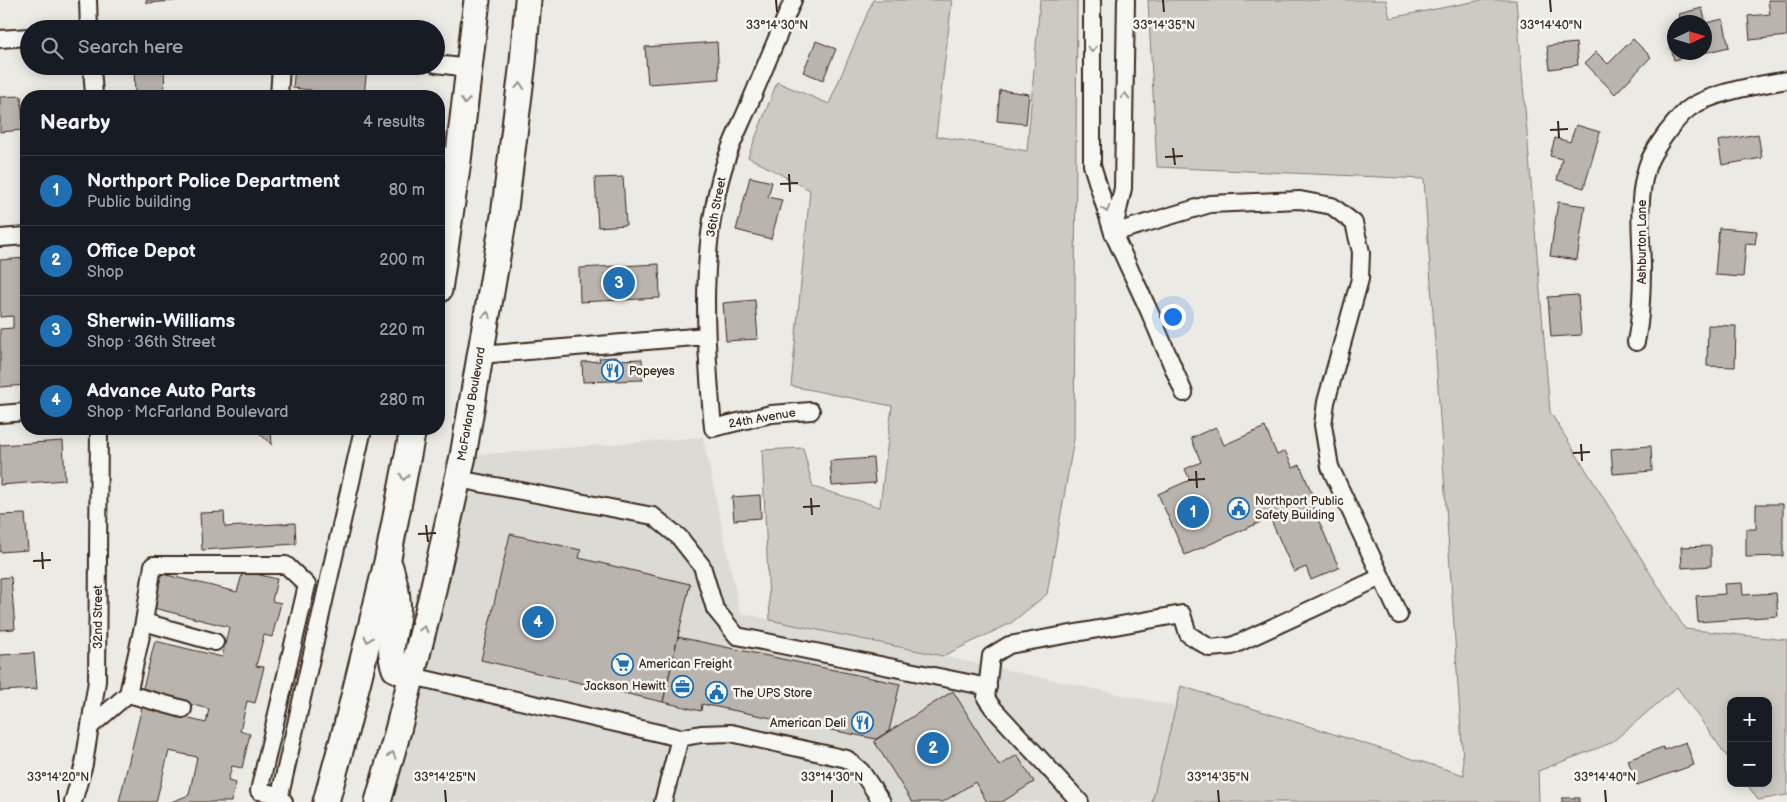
<!DOCTYPE html>
<html lang="en">
<head>
<meta charset="utf-8">
<style>
  :root { --surface:#171b24; --page:#242831; --text:#f1f3f6; --muted:#9ea1a6; --line:#363941; --accent:#1f6fb2 }
  body { margin:0; font-family:"Balsamiq Sans",sans-serif; background:var(--page); color:var(--text) }
  .controls { position:absolute; right:15px; bottom:15px; display:grid; overflow:hidden; border-radius:10px; box-shadow:0 2px 12px #0003 }
  .controls button { width:45px; height:45px; display:grid; place-items:center; padding:0; border:0; border-bottom:1px solid var(--line); background:var(--surface); color:var(--text); font:25px sans-serif }
  .compass { position:absolute; left:1667px; top:15px; width:45px; height:45px; border-radius:50%; background:var(--surface); box-shadow:0 2px 12px #0003; rotate:86deg }
  .you { position:absolute; left:1172px; top:316px; width:18px; height:18px; margin:-12px; border:4px solid #fff; border-radius:50%; background:#1a73e8; box-shadow:0 0 0 8px #1a73e833 }
  .badge { display:grid; place-items:center; width:32px; height:32px; border-radius:50%; background:var(--accent); color:#fff; font-size:16px; font-weight:700 }
  .pin { position:absolute; translate:-50% -50%; border:2px solid #fff; box-shadow:0 1px 5px #0006 }
  .list { margin:0; padding:0; list-style:none }
  h2 { display:flex; justify-content:space-between; align-items:center; height:65px; margin:0; padding:0 20px; font-size:21px }
  h2 small { font-size:16px; font-weight:400; color:var(--muted) }
  .list li { display:grid; grid-template-columns:32px 1fr auto; gap:15px; align-items:center; box-sizing:border-box; height:70px; padding:0 20px; border-top:1px solid var(--line) }
  .list b { display:block; font-size:19px; white-space:nowrap }
  .list p { margin:0; font-size:16px; white-space:nowrap; color:var(--muted) }
  .list em { font-size:16px; font-style:normal; color:var(--muted) }
  .icon { flex:none; width:28px; height:28px; fill:none; stroke:currentColor; stroke-width:2; stroke-linecap:round; stroke-linejoin:round }
  .map { position:relative; flex:none; width:1787px; height:802px; overflow:hidden }
  .search { position:absolute; background:var(--surface); box-shadow:0 2px 12px #0003; left:20px; top:20px; width:425px; height:55px; display:flex; align-items:center; gap:12px; box-sizing:border-box; padding:0 18px; border-radius:28px; color:var(--muted); font-size:19px }
  .panel { position:absolute; background:var(--surface); box-shadow:0 2px 12px #0003; left:20px; top:90px; width:425px; height:345px; border-radius:20px }
  .map>svg:first-child { display:block }
  .built { fill:#dcdad4 }
  .green { fill:#cdcac4; stroke:#847a71 }
  .building { fill:#bab4ae; stroke:#3b2a1e }
  .lines { fill:none; stroke-linecap:round; stroke-linejoin:round }
  .minor-casing { stroke:#3b2a1e; stroke-width:20 }
  .highway-casing { stroke:#3b2a1e; stroke-width:29 }
  .minor { stroke:#f6f6f2; stroke-width:16 }
  .highway { stroke:#f6f6f2; stroke-width:25 }
  .oneway { stroke:#989088 }
  .ticks { fill:none; stroke:#3b2a1e; stroke-width:2 }
  .labels { text-anchor:middle; stroke-width:5; stroke-linejoin:round; paint-order:stroke }
  .street-label { font-size:12px; fill:#3b2a1e; stroke:#f6f6f2 }
  .poi-label { font-size:12px; fill:#3b2a1e; stroke:#f6f6f2; text-anchor:start }
  .ticks-label { font-size:12px; text-anchor:middle; fill:#3b2a1e; stroke:#f6f6f2; stroke-width:5; stroke-linejoin:round; paint-order:stroke }
</style>
</head>
<body>
<div class="map">
<svg width="1787" height="802" viewBox="0 0 1787 802">
  <rect width="100%" height="100%" fill="#ebeae5"/>
  <filter id="ink" filterUnits="userSpaceOnUse"><feTurbulence type="fractalNoise" baseFrequency=".02" numOctaves="2"/><feDisplacementMap in="SourceGraphic" scale="10" xChannelSelector="R" yChannelSelector="G"/><feConvolveMatrix kernelMatrix="1 2 1 2 8 2 1 2 1" color-interpolation-filters="sRGB"/></filter>
  <g filter="url(#ink)">
    <path class="built" d="M703,437L740,613L1207,713L1184,802H378L463,456Z"/>
    <g class="green">
      <path d="M873,0H952L936,136L1027,151L1040,0H1077L1074,439L1047,594L1011,623L943,656L770,620L762,450L803,448L813,487L880,507L892,406L791,386L810,190L748,157L777,82L829,104Z"/>
      <path d="M1148,0H1386L1390,18L1482,0H1516L1550,412L1685,629L1787,640V795L1758,800L1746,783H1768V701H1731V762L1677,687L1611,743L1538,771L1539,802H1152L1181,686L1464,775L1424,179L1157,167Z"/>
    </g>
    <g class="building">
      <path d="M146,0H175V1L146,3Z"/>
      <path d="M1768,0H1787V36L1750,40L1748,16L1770,14Z"/>
      <path d="M1702,8L1706,23L1723,19L1729,47L1674,60L1668,36L1674,35V52H1704V22H1681L1679,14Z"/>
      <path d="M1633,39L1651,57L1615,94L1585,63L1596,52L1608,64Z"/>
      <path d="M816,41L836,49L823,80L803,72Z"/>
      <path d="M717,42L719,79L648,84L645,47Z"/>
      <path d="M1576,43L1578,65L1550,69L1547,46Z"/>
      <path d="M134,66H164L165,96H135Z"/>
      <path d="M295,66H367L364,96H310L311,90L293,88Z"/>
      <path d="M1000,90L1029,94L1026,124L997,121Z"/>
      <path d="M21,96L23,130L0,132V97Z"/>
      <path d="M1576,125L1600,132L1584,188L1557,180L1562,159L1550,156L1555,138L1570,142Z"/>
      <path d="M1758,134L1762,158L1722,165L1718,141Z"/>
      <path d="M623,177L626,225L598,227L595,178Z"/>
      <path d="M750,177L772,182L768,197L782,200L771,239L736,230Z"/>
      <path d="M1558,202L1585,206L1577,260L1550,256Z"/>
      <path d="M1719,228L1757,231L1755,244L1746,243L1743,277L1715,275Z"/>
      <path d="M26,258V385L0,387V329L13,328V316L0,317V260Z"/>
      <path d="M659,264L660,298L580,302L579,268Z"/>
      <path d="M1578,295L1581,335L1551,337L1548,297Z"/>
      <path d="M755,300L758,339L726,341L723,303Z"/>
      <path d="M1708,325L1736,326L1735,367L1707,366Z"/>
      <path d="M617,357V360L642,359L643,380L583,382L582,362L600,361L599,358Z"/>
      <path d="M1216,427L1224,445L1265,427L1277,455L1285,451L1293,468L1300,465L1313,496L1309,498L1339,568L1311,580L1306,567L1294,572L1270,518L1185,555L1158,494L1190,480L1185,469L1201,462L1191,438Z"/>
      <path d="M181,429H271L272,445L256,430L182,435Z"/>
      <path d="M63,441L65,480L0,485V445Z"/>
      <path d="M1651,446L1652,471L1613,474L1611,449Z"/>
      <path d="M873,458L875,483L832,486L830,461Z"/>
      <path d="M760,495L761,518L734,520L732,497Z"/>
      <path d="M1756,504H1783V556L1746,557V529H1756Z"/>
      <path d="M224,512L225,527L295,523L296,544L202,550L200,513Z"/>
      <path d="M25,514L28,550L0,552V515Z"/>
      <path d="M510,534L581,550L579,558L690,584L663,702L481,660Z"/>
      <path d="M1711,546V566L1682,568L1681,547Z"/>
      <path d="M243,571L277,579L272,601L281,603L272,637L264,635L256,666L264,667L255,703L247,701L240,731L250,734L242,768L232,766L228,781L236,783L231,802H171L189,795L197,757L169,751L156,802H119L142,707L206,723L209,709L142,692L155,641L222,657L229,627L150,607L158,573L237,592Z"/>
      <path d="M11,577L15,629L0,630V578Z"/>
      <path d="M1742,583L1743,595L1776,593L1778,616L1698,622L1696,596L1725,594L1724,584Z"/>
      <path d="M678,637L900,684L889,731L876,739L702,704L701,711L663,702Z"/>
      <path d="M34,653L37,689L0,691V655Z"/>
      <path d="M953,691L999,766L1017,755L1034,782L1002,802H987L975,782L943,802H912L874,741Z"/>
      <path d="M1686,742L1694,765L1637,785L1628,760L1663,747L1664,750Z"/>
      <rect x="1562" y="798" width="17" height="4"/>
    </g>
    <g class="lines">
      <defs>
        <g id="minor">
          <path d="M88,0L89,29"/>
          <path d="M793,0C778,35 764,70 749,105C742,122 733,139 727,157C698,242 705,340 713,428L771,414L811,411"/>
          <path d="M1092,0V165L1113,233L1123,188L1126,0"/>
          <path d="M0,39L29,37"/>
          <path d="M436,64L469,68"/>
          <path d="M92,66L94,96"/>
          <path d="M279,96L281,66"/>
          <path d="M439,153L458,161"/>
          <path d="M0,238L26,236"/>
          <path d="M1636,342C1641,317 1642,291 1642,266C1641,233 1637,199 1647,167C1651,154 1660,142 1668,131C1677,120 1685,109 1698,103C1725,90 1758,85 1787,80"/>
          <path d="M480,355L706,336"/>
          <path d="M1184,393L1150,313L1113,233L1210,204L1300,200L1332,206L1354,223L1361,252L1360,279L1326,402L1323,425L1330,467L1399,615"/>
          <path d="M0,414L26,412"/>
          <path d="M458,479L653,516L679,537L702,566L715,609L737,636L988,687"/>
          <path d="M144,622L128,694L183,709"/>
          <path d="M215,642L144,622L153,565H286L307,585L259,791L280,795"/>
          <path d="M412,676L680,738L701,734L731,733L847,759L861,771L882,802"/>
          <path d="M91,726L128,694"/>
          <path d="M73,802L84,764L97,681L99,429"/>
          <path d="M284,802L280,795L363,429"/>
          <path d="M663,802L680,738"/>
          <path d="M1080,802L993,708L986,698L991,656L1009,645L1182,614L1188,634L1210,648L1232,646L1381,577"/>
        </g>
        <g id="highway">
          <path d="M439,290L458,161L477,0"/>
          <path d="M390,567C394,581 399,599 397,614C395,636 387,646 395,669L412,676"/>
          <path d="M326,802L347,725L388,558L413,429"/>
          <path d="M378,802L396,738L431,599L463,456L504,216L523,62L528,0"/>
        </g>
      </defs>
      <use href="#minor" class="minor-casing"/>
      <use href="#highway" class="highway-casing"/>
      <use href="#minor" class="minor"/>
      <use href="#highway" class="highway"/>
    </g>
    <defs><path id="oneway-chevron" d="M-2-3.5L2.5 0L-2 3.5" fill="none" stroke-width="1.6" stroke-linecap="round" stroke-linejoin="round" transform="scale(1.25)"/></defs>
    <g class="oneway">
      <use href="#oneway-chevron" transform="translate(1092 49) rotate(90)"/>
      <use href="#oneway-chevron" transform="translate(520 86) rotate(-83)"/>
      <use href="#oneway-chevron" transform="translate(1125 96) rotate(-89)"/>
      <use href="#oneway-chevron" transform="translate(465 101) rotate(97)"/>
      <use href="#oneway-chevron" transform="translate(1106 209) rotate(73)"/>
      <use href="#oneway-chevron" transform="translate(487 315) rotate(-80)"/>
      <use href="#oneway-chevron" transform="translate(404 477) rotate(101)"/>
      <use href="#oneway-chevron" transform="translate(424 629) rotate(-76)"/>
      <use href="#oneway-chevron" transform="translate(368 639) rotate(104)"/>
      <use href="#oneway-chevron" transform="translate(392 755) rotate(-74)"/>
    </g>
  </g>
  <path class="ticks" d="M776,0L777,12M1163,0L1164,12M1550,0L1551,12M1558,121L1559,138M1550,130L1568,129M1173,148L1175,165M1165,157L1183,156M789,174L790,192M780,184L798,183M1581,444L1582,461M1573,453L1590,452M1196,471L1197,488M1188,480L1205,479M811,498L812,515M803,507L820,506M426,525L428,542M418,534L436,533M42,552L43,569M33,561L51,560M58,790L59,802M445,790L446,802M832,790V802M1218,790L1219,802M1605,790L1606,802"/>
  <defs>
    <symbol id="restaurant-ring" viewBox="-11 -11 22 22"><circle r="9.5" fill="#f6f6f2" stroke="#1f6fb2" stroke-width="1.5"/><path d="M-5-6h1v4h1v-4h1v4h1v-4h1v5L-1.5 .5V6h-2V.5L-5-1ZM5-6V6H3V1.5H1.5Q1.5-4 5-6Z" fill="#1f6fb2"/></symbol>
    <symbol id="civic-ring" viewBox="-11 -11 22 22"><circle r="9.5" fill="#f6f6f2" stroke="#1f6fb2" stroke-width="1.5"/><path d="M-.6-6.5H3V-4.5H.6V-3L4-1V1h2V6H-6V1h2V-1L-.6-3ZM-1.2 2.5V6h2.4V2.5Z" fill="#1f6fb2"/></symbol>
    <symbol id="supermarket-ring" viewBox="-11 -11 22 22"><circle r="9.5" fill="#f6f6f2" stroke="#1f6fb2" stroke-width="1.5"/><path d="M-6-5.5h2.5l.6 2H6L4.5 2H-2.5L-4.4-4H-6ZM-1.5 3.2a1.3 1.3 0 1 0 .1 0ZM3 3.2a1.3 1.3 0 1 0 .1 0Z" fill="#1f6fb2"/></symbol>
    <symbol id="office-ring" viewBox="-11 -11 22 22"><circle r="9.5" fill="#f6f6f2" stroke="#1f6fb2" stroke-width="1.5"/><path d="M-6-3h4V-5.5h4V-3h4V5H-6ZM-1-4.5V-3h2v-1.5ZM-6 0V1H6V0Z" fill="#1f6fb2"/></symbol>
  </defs>
  <g fill-rule="evenodd">
    <use href="#restaurant-ring" x="600" y="358" width="25" height="25"/>
    <use href="#civic-ring" x="1226" y="496" width="25" height="25"/>
    <use href="#supermarket-ring" x="610" y="652" width="25" height="25"/>
    <use href="#office-ring" x="670" y="674" width="25" height="25"/>
    <use href="#civic-ring" x="704" y="680" width="25" height="25"/>
    <use href="#restaurant-ring" x="850" y="710" width="25" height="25"/>
  </g>
  <g class="labels">
    <g class="street-label">
      <text transform="translate(716 207) rotate(-79)" y="4">36th Street</text>
      <text transform="translate(1642 242) rotate(-90)" y="4">Ashburton Lane</text>
      <text transform="translate(471 404) rotate(-80)" y="4">McFarland Boulevard</text>
      <text transform="translate(762 418) rotate(-10)" y="4">24th Avenue</text>
      <text transform="translate(98 617) rotate(-90)" y="4">32nd Street</text>
    </g>
    <g class="poi-label">
      <text x="629" y="375">Popeyes</text>
      <text x="1255" y="505">Northport Public<tspan x="1255" dy="14">Safety Building</tspan></text>
      <text x="639" y="668">American Freight</text>
      <text x="666" y="690" text-anchor="end">Jackson Hewitt</text>
      <text x="733" y="697">The UPS Store</text>
      <text x="846" y="727" text-anchor="end">American Deli</text>
    </g>
  </g>
  <g class="ticks-label">
    <text x="777" y="29">33°14'30"N</text>
    <text x="1164" y="29">33°14'35"N</text>
    <text x="1551" y="29">33°14'40"N</text>
    <text x="58" y="781">33°14'20"N</text>
    <text x="445" y="781">33°14'25"N</text>
    <text x="832" y="781">33°14'30"N</text>
    <text x="1218" y="781">33°14'35"N</text>
    <text x="1605" y="781">33°14'40"N</text>
  </g>
</svg>
<div class="controls">
<button>+</button>
<button>−</button>
</div>
<svg class="compass" viewBox="-18 -18 36 36"><path d="M0-13l5 13h-10z" fill="#e53935"/><path d="M0 13l5-13h-10z" fill="#9ea1a6"/></svg>
<div class="you"></div>
<div class="pin badge" style="left:1193px;top:512px">1</div>
<div class="pin badge" style="left:933px;top:748px">2</div>
<div class="pin badge" style="left:619px;top:283px">3</div>
<div class="pin badge" style="left:538px;top:622px">4</div>
<div class="search"><svg class="icon" aria-label="search" viewBox="0 0 24 24"><circle cx="10" cy="10" r="6"/><path d="M15 15l6 6"/></svg>Search here</div>
<section class="panel">
<h2>Nearby<small>4 results</small></h2>
<ul class="list">
<li><span class="badge">1</span><div><b>Northport Police Department</b><p>Public building</p></div><em>80 m</em></li>
<li><span class="badge">2</span><div><b>Office Depot</b><p>Shop</p></div><em>200 m</em></li>
<li><span class="badge">3</span><div><b>Sherwin-Williams</b><p>Shop · 36th Street</p></div><em>220 m</em></li>
<li><span class="badge">4</span><div><b>Advance Auto Parts</b><p>Shop · McFarland Boulevard</p></div><em>280 m</em></li>
</ul>
</section>
</div>
</body>
</html>
